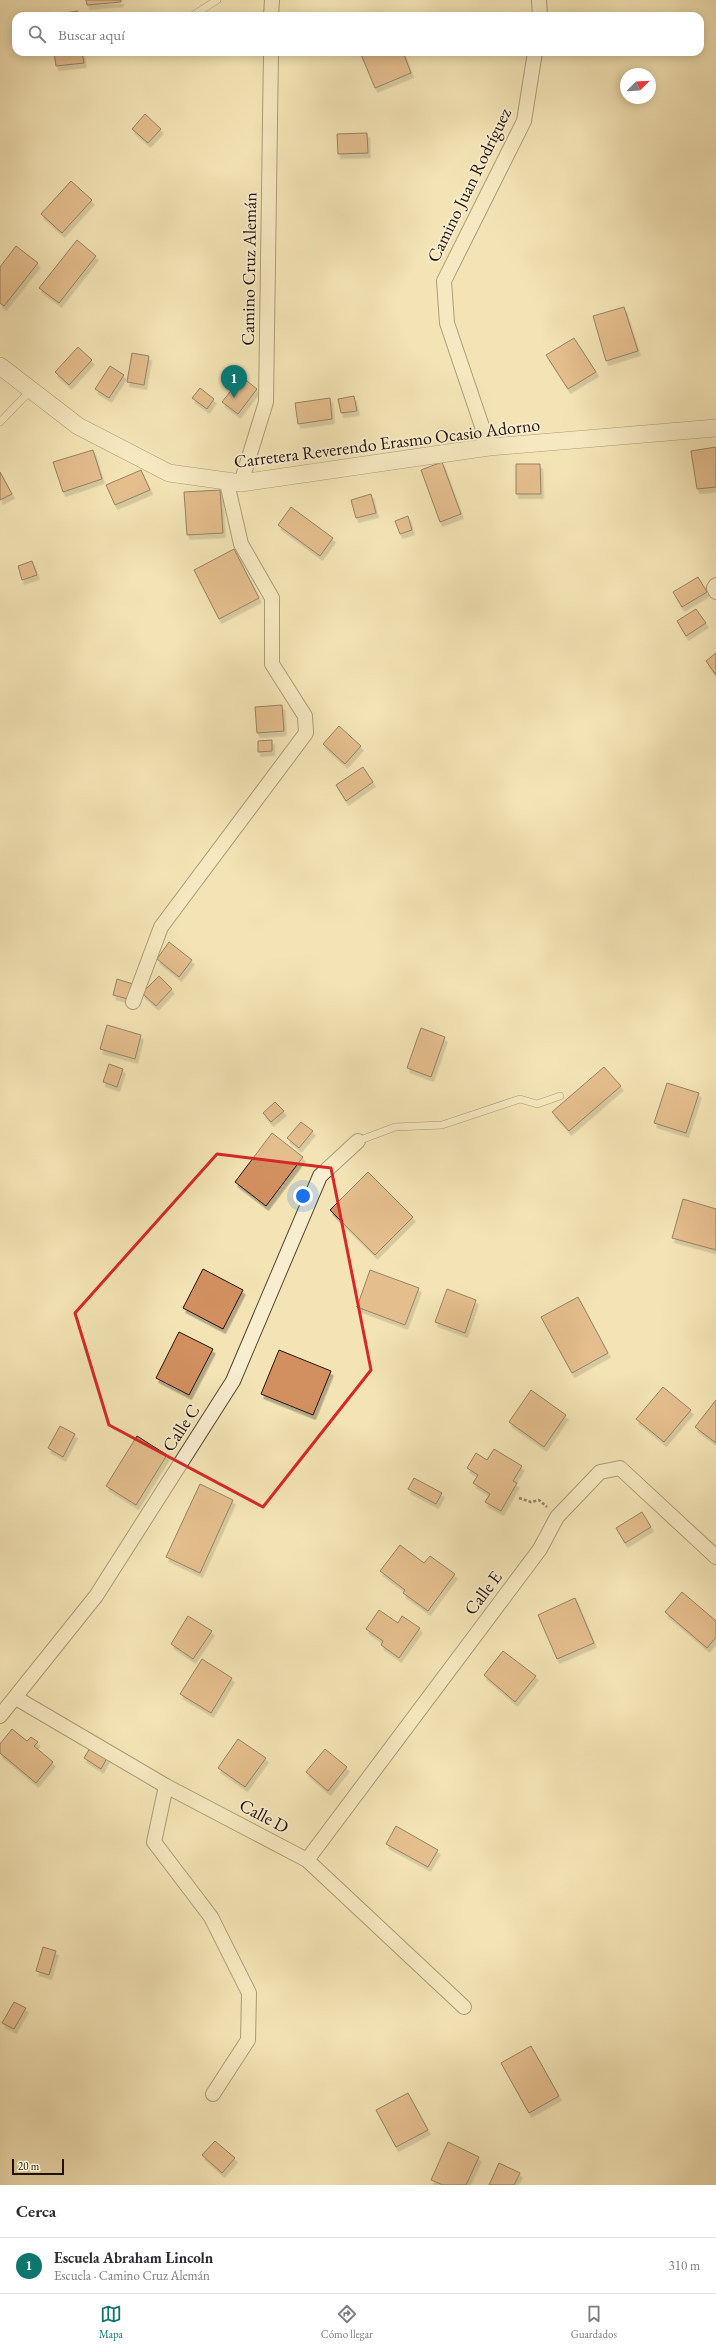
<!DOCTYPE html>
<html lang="es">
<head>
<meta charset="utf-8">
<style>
  :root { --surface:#fff; --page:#f2f2f3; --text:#2b2b33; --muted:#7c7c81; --line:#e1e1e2; --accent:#0f766e }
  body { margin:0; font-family:"EB Garamond",serif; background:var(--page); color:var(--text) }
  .compass { position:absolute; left:620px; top:68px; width:36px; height:36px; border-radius:50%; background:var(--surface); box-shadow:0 2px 10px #0003; rotate:66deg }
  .scale { position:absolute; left:12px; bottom:10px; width:52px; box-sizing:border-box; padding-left:4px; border:2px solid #221206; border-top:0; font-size:11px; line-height:14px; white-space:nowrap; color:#221206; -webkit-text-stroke:3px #f8edcf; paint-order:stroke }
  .you { position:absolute; left:303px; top:1196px; width:14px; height:14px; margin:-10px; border:3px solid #fff; border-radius:50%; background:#1a73e8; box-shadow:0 0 0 6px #1a73e833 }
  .badge { display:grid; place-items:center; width:26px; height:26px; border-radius:50%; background:var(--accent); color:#fff; font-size:13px; font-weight:700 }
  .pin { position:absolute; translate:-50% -33px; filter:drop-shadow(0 1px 2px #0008) }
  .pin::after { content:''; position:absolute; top:21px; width:14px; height:12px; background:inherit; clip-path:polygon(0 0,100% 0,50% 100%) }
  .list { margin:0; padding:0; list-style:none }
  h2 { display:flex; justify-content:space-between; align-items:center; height:52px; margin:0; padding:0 16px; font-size:17px }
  h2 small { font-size:13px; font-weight:400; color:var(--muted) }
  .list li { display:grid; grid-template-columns:26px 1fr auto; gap:12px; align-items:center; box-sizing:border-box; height:56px; padding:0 16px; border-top:1px solid var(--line) }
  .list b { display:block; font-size:15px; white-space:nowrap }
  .list p { margin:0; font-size:13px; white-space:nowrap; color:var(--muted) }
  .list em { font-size:13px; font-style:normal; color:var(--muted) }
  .icon { flex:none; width:22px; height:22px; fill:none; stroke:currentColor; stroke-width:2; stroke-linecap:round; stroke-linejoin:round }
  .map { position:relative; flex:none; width:716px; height:2185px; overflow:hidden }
  .search { position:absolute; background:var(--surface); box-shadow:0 2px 10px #0003; left:12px; right:12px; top:12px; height:44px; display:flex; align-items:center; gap:10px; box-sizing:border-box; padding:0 14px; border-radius:12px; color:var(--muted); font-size:15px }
  .sheet { height:108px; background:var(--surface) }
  nav { display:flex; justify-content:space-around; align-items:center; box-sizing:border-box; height:56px; border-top:1px solid var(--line); background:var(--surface); font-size:11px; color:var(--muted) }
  nav a { display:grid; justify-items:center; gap:2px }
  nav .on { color:var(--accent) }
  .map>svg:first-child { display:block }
  .building { fill:#d29061; stroke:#221206; filter:url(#shadow) }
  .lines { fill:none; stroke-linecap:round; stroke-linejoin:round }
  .service-casing { stroke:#564632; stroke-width:8 }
  .minor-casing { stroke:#564632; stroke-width:16 }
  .tertiary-casing { stroke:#564632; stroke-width:18 }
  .path { stroke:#221206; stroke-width:2.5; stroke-dasharray:3 2; stroke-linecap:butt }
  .service { stroke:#f8edcf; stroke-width:7 }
  .minor { stroke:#f8edcf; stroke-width:14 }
  .tertiary { stroke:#f8edcf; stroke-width:17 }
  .marked { fill:none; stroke:#d62828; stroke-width:3; stroke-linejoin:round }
  .labels { text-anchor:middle; stroke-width:4; stroke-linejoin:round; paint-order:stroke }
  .street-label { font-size:18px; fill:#221206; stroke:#f8edcf }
</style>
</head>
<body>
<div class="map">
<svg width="716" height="2185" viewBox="0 0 716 2185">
  <defs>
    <filter id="shadow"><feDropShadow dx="2.5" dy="4.5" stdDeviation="0" flood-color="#0004"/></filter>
  </defs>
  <rect width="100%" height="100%" fill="#f4e4b5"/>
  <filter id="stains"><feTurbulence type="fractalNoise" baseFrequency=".005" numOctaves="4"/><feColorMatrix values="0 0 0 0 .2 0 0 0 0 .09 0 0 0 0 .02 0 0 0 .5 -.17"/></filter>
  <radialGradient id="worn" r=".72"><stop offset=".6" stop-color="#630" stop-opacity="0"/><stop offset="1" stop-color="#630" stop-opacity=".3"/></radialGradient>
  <g class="building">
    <path d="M86,0H121V2L87,5Z"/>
    <path d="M78,11V16H50V15Z"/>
    <path d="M524,13V16H491V14Z"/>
    <path d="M54,52H82L84,63L56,66Z"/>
    <path d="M360,52H403L411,73L375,88Z"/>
    <path d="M145,114L161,129L148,143L132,129Z"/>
    <path d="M367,133L368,153L338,154L337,134Z"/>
    <path d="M71,181L92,200L62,233L41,214Z"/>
    <path d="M77,240L96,256L59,303L39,288Z"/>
    <path d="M16,246L38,263L4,306L0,303V267Z"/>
    <path d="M624,307L638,351L606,361L593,316Z"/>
    <path d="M574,338L596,372L568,389L546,355Z"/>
    <path d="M78,347L92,360L69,385L55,372Z"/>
    <path d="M132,353L149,356L144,385L127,382Z"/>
    <path d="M110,366L124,375L109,398L95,389Z"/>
    <path d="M242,377L257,389L238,414L222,402Z"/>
    <path d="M200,388L214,399L207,409L192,398Z"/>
    <path d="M354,396L357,411L341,413L338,399Z"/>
    <path d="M330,398L332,419L298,424L295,403Z"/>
    <path d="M716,447V487L697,489L691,451Z"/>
    <path d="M93,450L102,479L63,492L53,462Z"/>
    <path d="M442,462L461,514L440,522L421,470Z"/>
    <path d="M516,464H540L541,494H516Z"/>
    <path d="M141,470L150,490L115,505L106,485Z"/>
    <path d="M0,472L12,494L0,500Z"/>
    <path d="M220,490L223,533L187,535L184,492Z"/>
    <path d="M371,494L376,513L356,518L351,500Z"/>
    <path d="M291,507L333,538L320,556L278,525Z"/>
    <path d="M408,516L412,530L400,534L395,521Z"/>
    <path d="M234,549L259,598L219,619L194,570Z"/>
    <path d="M32,561L37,575L22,580L18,566Z"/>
    <path d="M698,577L707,592L682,607L673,592Z"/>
    <path d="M696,609L706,623L686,636L677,621Z"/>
    <path d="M716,653V675L706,661Z"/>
    <path d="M282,705L284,731L257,733L255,707Z"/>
    <path d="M339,726L361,746L345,764L323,744Z"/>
    <path d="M272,740V751L258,752V741Z"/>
    <path d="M363,767L373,782L346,801L336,785Z"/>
    <path d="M169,942L192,960L179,977L157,959Z"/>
    <path d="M159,976L172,989L156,1006L142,993Z"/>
    <path d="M117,979L133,984L128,999L113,995Z"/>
    <path d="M107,1025L141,1035L135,1059L100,1049Z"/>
    <path d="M421,1028L445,1037L431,1077L407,1068Z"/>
    <path d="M109,1064L123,1069L117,1087L103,1082Z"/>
    <path d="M604,1067L621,1086L569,1131L552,1112Z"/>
    <path d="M667,1083L699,1093L686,1133L654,1123Z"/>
    <path d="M275,1102L284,1111L271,1122L263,1113Z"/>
    <path d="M301,1122L313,1131L299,1148L287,1138Z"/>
    <path d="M272,1133L303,1157L266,1206L235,1182Z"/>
    <path d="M368,1172L413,1217L375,1255L330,1210Z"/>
    <path d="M683,1199L716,1209V1250L672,1238Z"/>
    <path d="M203,1269L243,1290L223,1329L183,1308Z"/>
    <path d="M370,1270L419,1288L405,1325L357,1307Z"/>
    <path d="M447,1289L476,1300L465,1333L435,1322Z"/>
    <path d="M578,1297L608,1353L572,1373L541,1317Z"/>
    <path d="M179,1332L213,1349L189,1395L156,1378Z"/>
    <path d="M279,1350L331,1371L313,1415L261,1394Z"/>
    <path d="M663,1387L691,1410L664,1442L636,1419Z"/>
    <path d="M531,1390L566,1415L544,1447L509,1422Z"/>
    <path d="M716,1400V1443L695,1427Z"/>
    <path d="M60,1426L75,1434L63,1457L48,1448Z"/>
    <path d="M137,1436L167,1455L136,1505L106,1486Z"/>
    <path d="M494,1449L522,1466L513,1481L517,1483L501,1511L485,1502L490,1494L473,1483L478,1475L467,1468L476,1453L487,1460Z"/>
    <path d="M414,1478L442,1493L436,1504L408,1489Z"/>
    <path d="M200,1484L233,1500L200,1573L166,1557Z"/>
    <path d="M642,1512L651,1527L625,1543L616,1528Z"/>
    <path d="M400,1545L424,1563L430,1556L455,1574L428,1611L403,1593L405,1590L380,1571Z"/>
    <path d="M682,1592L716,1621V1637L707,1648L665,1612Z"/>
    <path d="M575,1598L594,1643L557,1659L538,1615Z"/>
    <path d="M379,1610L398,1623L402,1616L420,1628L399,1658L381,1645L383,1641L366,1629Z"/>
    <path d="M188,1616L212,1631L193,1659L171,1644Z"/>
    <path d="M503,1651L536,1676L515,1702L484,1675Z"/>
    <path d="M202,1659L232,1678L211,1713L180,1694Z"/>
    <path d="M12,1729L27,1741L31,1737L38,1742L34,1746L53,1762L36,1783L0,1753V1744Z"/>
    <path d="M238,1739L266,1758L245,1787L218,1768Z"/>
    <path d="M90,1748L107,1758L101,1769L84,1758Z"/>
    <path d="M325,1749L347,1767L328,1791L306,1772Z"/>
    <path d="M396,1826L438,1850L428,1867L386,1844Z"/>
    <path d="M43,1947L56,1951L49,1975L36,1971Z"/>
    <path d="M14,2002L26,2008L14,2029L2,2023Z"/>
    <path d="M531,2046L559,2096L529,2113L501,2063Z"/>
    <path d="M408,2093L428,2130L396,2147L376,2110Z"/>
    <path d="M215,2141L235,2158L222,2173L202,2155Z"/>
    <path d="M448,2142L479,2157L466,2185H443L431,2180Z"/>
    <path d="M499,2163L520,2173L514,2185H489Z"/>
  </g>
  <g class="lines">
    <defs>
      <g id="service">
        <path d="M192,16L217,0"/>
        <path d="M131,52H135"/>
        <path d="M0,422L31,390"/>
        <path d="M358,1141L395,1127L442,1125L520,1099L537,1104L560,1096"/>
      </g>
      <g id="minor">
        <path d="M539,0L540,16"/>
        <path d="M271,16L272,0"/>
        <path d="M489,447L447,323L444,281L524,121L535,52"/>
        <path d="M241,483L266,402L271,52"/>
        <path d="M716,585L714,588L716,592"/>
        <path d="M133,1002L161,927L306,733L305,716L272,664V598L241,544L227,483"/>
        <path d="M16,1698L166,1786L307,1860L464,2007"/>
        <path d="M0,1716L96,1596L233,1381L320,1176L358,1141"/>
        <path d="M166,1786L154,1842L211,1917L249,1993L248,2040L213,2094"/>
        <path d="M307,1860L540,1549L557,1517L600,1472L620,1468L716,1557"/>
      </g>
      <path id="tertiary" d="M0,366L78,426L169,473L241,483L489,447L716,428"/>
    </defs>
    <use href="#service" class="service-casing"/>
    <use href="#minor" class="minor-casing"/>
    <use href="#tertiary" class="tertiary-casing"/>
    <path class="path" d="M519,1498L531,1502L539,1500L547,1507"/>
    <use href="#service" class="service"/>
    <use href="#minor" class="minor"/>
    <use href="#tertiary" class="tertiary"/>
  </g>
  <path d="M0 0H716V2185H0ZM217,1154L331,1168L371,1370L263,1507L109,1425L75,1313Z" fill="#f4e4b5" fill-opacity=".55" fill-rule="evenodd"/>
  <path class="marked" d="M217,1154L331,1168L371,1370L263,1507L109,1425L75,1313Z"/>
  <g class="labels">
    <g class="street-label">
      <text transform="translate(469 185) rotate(-64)" y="6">Camino Juan Rodríguez</text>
      <text transform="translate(249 269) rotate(-89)" y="6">Camino Cruz Alemán</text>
      <text transform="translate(387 443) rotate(-7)" y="6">Carretera Reverendo Erasmo Ocasio Adorno</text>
      <text transform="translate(181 1428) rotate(-57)" y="6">Calle C</text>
      <text transform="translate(483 1593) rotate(-53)" y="6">Calle E</text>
      <text transform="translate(264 1816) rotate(28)" y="6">Calle D</text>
    </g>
  </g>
  <rect width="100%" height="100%" filter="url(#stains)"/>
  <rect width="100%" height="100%" fill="url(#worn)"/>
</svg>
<svg class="compass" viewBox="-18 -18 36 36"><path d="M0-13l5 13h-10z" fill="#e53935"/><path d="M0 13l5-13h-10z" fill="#7c7c81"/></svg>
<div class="scale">20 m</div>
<div class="you"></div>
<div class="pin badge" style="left:234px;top:398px">1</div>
<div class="search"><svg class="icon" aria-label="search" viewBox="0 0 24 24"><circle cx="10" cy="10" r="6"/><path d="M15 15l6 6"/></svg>Buscar aquí</div>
</div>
<section class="sheet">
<h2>Cerca<small></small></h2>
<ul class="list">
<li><span class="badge">1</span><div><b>Escuela Abraham Lincoln</b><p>Escuela · Camino Cruz Alemán</p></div><em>310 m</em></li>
</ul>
</section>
<nav>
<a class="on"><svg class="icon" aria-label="map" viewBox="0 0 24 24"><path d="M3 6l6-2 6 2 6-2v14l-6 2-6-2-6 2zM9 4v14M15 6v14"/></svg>Mapa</a>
<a><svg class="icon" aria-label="directions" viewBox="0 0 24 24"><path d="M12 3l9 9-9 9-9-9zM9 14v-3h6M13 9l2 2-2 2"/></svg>Cómo llegar</a>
<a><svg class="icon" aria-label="saved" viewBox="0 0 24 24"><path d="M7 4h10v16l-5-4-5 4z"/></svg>Guardados</a>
</nav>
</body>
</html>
